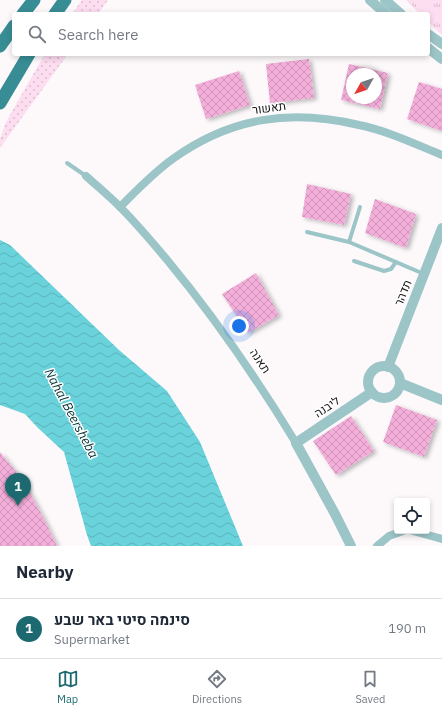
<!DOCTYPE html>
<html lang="en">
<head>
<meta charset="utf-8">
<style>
  :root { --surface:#fff; --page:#f2f2f3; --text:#1f2937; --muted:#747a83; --line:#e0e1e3; --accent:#1c696f }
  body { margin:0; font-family:"IBM Plex Sans",Heebo,sans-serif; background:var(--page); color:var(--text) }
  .controls { position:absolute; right:12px; bottom:12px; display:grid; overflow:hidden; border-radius:4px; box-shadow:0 2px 6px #0003 }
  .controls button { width:36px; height:36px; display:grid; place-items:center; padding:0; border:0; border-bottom:1px solid var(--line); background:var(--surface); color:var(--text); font:20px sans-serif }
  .compass { position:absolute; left:346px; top:68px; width:36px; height:36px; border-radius:50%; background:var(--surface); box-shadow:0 2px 6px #0003; rotate:230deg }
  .you { position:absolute; left:239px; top:326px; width:14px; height:14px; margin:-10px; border:3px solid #fff; border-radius:50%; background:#1a73e8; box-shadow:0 0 0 6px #1a73e833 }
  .badge { display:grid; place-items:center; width:26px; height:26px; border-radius:50%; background:var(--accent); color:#fff; font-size:13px; font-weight:700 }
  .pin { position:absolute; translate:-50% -33px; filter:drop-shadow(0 1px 2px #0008) }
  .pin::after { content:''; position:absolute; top:21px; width:14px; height:12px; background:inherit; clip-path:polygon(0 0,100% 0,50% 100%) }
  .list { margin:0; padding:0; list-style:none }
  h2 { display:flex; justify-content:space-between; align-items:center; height:52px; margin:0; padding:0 16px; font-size:17px }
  h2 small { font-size:13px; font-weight:400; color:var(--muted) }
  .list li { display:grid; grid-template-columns:26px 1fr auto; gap:12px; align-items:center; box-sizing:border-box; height:60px; padding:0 16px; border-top:1px solid var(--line) }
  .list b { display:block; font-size:15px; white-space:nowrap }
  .list p { margin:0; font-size:13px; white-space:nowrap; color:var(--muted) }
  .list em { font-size:13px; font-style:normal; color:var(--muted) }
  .icon { flex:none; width:22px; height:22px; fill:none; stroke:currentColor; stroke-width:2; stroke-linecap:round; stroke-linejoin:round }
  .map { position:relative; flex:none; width:442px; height:546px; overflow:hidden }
  .search { position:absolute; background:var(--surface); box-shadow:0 2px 6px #0003; left:12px; right:12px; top:12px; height:44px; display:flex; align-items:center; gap:10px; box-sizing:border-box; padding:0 14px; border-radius:4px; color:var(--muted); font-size:15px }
  .sheet { height:112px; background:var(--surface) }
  nav { display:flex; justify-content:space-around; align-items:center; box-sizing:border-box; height:56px; border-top:1px solid var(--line); background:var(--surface); font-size:11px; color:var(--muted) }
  nav a { display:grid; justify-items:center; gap:2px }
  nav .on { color:var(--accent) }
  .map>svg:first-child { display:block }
  .grass { fill:url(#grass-tufts) }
  .park { fill:url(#park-dots) }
  .water { fill:url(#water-waves) }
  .building { fill:url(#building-cross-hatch); fill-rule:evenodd; filter:url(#shadow) }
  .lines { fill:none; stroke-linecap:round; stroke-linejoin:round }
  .service { stroke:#9cc5c8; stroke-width:4 }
  .minor { stroke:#9cc5c8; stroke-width:8 }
  .tertiary { stroke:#9cc5c8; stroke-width:10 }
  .trunk { stroke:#388d94; stroke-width:13 }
  .labels { text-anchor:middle; stroke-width:3; stroke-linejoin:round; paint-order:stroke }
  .street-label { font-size:12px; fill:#181718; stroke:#fff }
  .water-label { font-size:13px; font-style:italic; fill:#003236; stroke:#fff }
</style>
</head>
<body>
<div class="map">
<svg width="442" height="546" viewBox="0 0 442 546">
  <defs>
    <pattern id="grass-tufts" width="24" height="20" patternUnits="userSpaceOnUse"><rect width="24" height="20" fill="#fdddf0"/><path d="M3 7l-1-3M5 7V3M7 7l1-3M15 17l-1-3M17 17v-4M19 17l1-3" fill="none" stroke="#d8bdcd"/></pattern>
    <pattern id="park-dots" width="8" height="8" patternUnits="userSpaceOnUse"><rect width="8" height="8" fill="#fdddf0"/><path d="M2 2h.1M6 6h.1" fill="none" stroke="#d8bdcd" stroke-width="1.8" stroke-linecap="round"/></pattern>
    <pattern id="water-waves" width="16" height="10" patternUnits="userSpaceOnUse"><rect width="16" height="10" fill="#69d2db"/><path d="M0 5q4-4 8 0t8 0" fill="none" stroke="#5ab4bb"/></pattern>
    <pattern id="building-cross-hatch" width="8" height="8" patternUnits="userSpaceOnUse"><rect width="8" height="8" fill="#f3aeda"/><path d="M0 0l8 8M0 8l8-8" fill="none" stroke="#d095ba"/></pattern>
    <filter id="shadow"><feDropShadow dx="3" dy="2" stdDeviation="2" flood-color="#0004"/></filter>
  </defs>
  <rect width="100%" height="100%" fill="#fdf9fb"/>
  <path class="grass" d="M406,0H442V35L428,22V14H420Z"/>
  <g class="park">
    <path d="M82,0H108L98,14H72Z"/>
    <path d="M45,54H68L0,148V139L6,122L31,78Z"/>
  </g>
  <path class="water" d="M0,240L10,245L119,350L167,391L200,442L243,546H91L87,535L64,452L38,428L25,414L0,405Z"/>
  <g class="building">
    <path d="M309,59L314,98L270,103L266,64Z"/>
    <path d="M349,64L388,73L380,109L341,100ZM352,74H376V98H352Z"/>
    <path d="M239,71L250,105L206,119L195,85Z"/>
    <path d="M419,82L442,89V131L407,119Z"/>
    <path d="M307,184L351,194L344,225L302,217Z"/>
    <path d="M375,199L416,214L406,248L365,233Z"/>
    <path d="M256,273L279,315L248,333L222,294Z"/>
    <path d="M396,405L437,420L424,457L383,442Z"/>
    <path d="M351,416L374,451L336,475L313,441Z"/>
    <path d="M0,452L13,468L29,491L45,521L57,546H0Z"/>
  </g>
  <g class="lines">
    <g class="service">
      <path d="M67,163L86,176"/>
      <path d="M307,232L349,242L424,274"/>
      <path d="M349,242L360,207"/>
      <path d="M354,261L384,271L391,269L396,262"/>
    </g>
    <g class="minor">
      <path d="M86,176C97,186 109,196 120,207C137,224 153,243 168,261C216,319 257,379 296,443"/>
      <path d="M120,207C137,190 154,172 174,158C232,117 291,109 359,125C388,131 415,144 442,155"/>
      <path d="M413,531L442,539"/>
      <path d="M377,546L389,536L403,531"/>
    </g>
    <g class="tertiary">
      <path d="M370,0L386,14"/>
      <path d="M385,0L401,14"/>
      <path d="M428,34L442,44"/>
      <path d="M428,48L442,59"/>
      <circle cx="384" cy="382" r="16"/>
      <path d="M388,367L442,228"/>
      <path d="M400,383L442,400"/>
      <path d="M351,546L335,514L296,443L372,392"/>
    </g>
    <g class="trunk">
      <path d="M23,14L34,0"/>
      <path d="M55,14L65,0"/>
      <path d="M0,46L14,26"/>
      <path d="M0,103L29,54"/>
    </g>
  </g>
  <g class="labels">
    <g class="street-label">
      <text transform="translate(269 108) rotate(-8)" y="4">תאשור</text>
      <text transform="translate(403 293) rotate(-68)" y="4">תדהר</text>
      <text transform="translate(260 361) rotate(56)" y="4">תאנה</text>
      <text transform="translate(327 407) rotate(-34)" y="4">ליבנה</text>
    </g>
    <g class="water-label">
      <text transform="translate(72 413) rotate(62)" y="5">Nahal Beersheba</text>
    </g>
  </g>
</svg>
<div class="controls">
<button><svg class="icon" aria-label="locate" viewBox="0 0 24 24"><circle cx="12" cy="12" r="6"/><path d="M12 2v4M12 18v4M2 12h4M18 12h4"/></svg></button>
</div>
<svg class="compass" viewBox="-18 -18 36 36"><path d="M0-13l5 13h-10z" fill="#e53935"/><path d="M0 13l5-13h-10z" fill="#747a83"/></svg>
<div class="you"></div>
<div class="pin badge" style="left:18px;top:506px">1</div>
<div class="search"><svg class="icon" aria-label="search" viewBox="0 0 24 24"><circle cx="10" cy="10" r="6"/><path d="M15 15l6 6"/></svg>Search here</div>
</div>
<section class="sheet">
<h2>Nearby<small></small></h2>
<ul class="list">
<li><span class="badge">1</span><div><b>סינמה סיטי באר שבע</b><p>Supermarket</p></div><em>190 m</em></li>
</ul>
</section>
<nav>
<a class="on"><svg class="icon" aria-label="map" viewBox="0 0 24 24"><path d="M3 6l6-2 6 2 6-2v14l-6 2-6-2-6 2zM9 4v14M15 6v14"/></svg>Map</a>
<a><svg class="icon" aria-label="directions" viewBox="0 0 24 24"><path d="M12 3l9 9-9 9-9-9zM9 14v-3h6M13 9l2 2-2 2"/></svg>Directions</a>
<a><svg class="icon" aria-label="saved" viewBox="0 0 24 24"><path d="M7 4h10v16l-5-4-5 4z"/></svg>Saved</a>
</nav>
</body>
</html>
